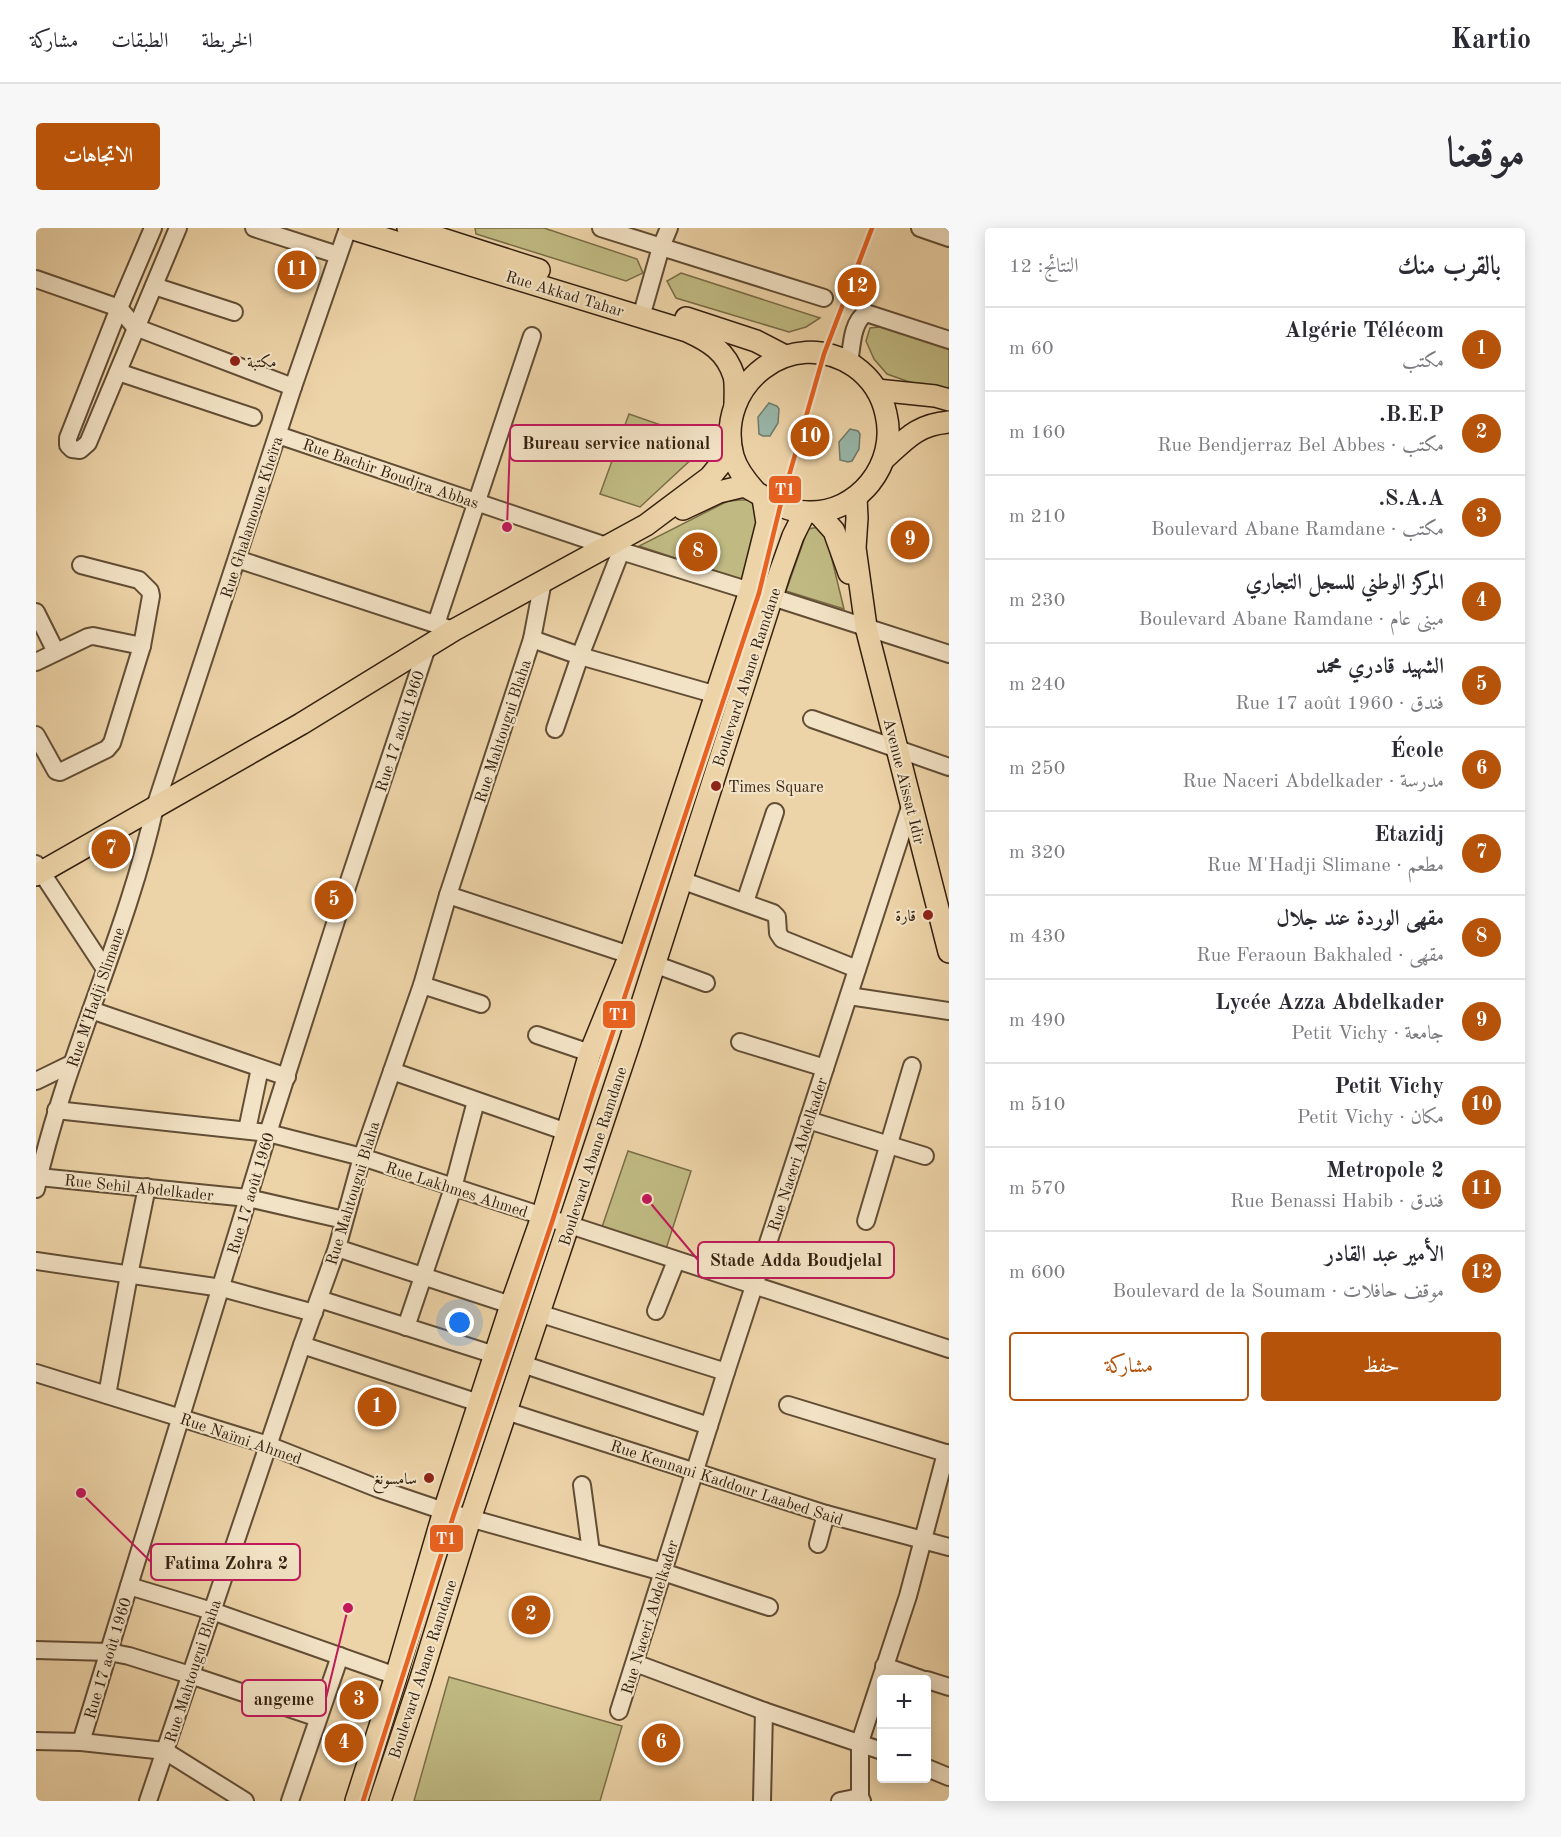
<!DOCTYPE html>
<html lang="ar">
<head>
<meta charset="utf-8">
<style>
  :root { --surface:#fff; --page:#f7f7f7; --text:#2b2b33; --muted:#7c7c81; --line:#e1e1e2; --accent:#b45309 }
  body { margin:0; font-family:"Old Standard TT",Amiri,serif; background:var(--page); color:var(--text); direction:rtl }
  .controls { position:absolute; right:18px; bottom:18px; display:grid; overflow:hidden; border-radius:6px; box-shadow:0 3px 15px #0003 }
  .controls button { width:54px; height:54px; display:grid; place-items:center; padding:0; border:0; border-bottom:2px solid var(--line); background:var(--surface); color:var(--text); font:30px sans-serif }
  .you { position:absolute; left:424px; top:1095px; width:21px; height:21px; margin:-15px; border:4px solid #fff; border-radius:50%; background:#1a73e8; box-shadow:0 0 0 9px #1a73e833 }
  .badge { display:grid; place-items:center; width:39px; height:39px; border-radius:50%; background:var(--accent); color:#fff; font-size:20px; font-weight:700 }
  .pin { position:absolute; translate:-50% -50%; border:3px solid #fff; box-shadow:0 2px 6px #0006 }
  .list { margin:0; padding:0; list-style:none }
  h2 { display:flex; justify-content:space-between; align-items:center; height:78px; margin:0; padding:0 24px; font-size:26px }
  h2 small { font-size:20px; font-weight:400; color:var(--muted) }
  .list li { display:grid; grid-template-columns:39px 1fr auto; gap:18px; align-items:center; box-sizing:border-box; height:84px; padding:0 24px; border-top:2px solid var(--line) }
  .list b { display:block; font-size:22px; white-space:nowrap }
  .list p { margin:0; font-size:20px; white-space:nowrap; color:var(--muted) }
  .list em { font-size:20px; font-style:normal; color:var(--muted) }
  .actions { display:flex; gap:12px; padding:18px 24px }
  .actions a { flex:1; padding:14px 0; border:2px solid var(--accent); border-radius:6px; text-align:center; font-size:21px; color:var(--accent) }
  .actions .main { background:var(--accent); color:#fff }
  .map { position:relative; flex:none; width:913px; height:1573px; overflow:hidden; direction:ltr; border-radius:6px }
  header { display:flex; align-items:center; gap:36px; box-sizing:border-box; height:84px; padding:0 30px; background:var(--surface); border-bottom:2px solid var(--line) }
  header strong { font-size:28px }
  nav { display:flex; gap:33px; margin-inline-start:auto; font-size:21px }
  .intro { display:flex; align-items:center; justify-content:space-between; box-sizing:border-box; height:144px; padding:0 36px }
  h1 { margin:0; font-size:42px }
  .button { padding:15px 27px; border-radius:6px; background:var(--accent); color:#fff; font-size:21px; font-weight:700 }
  main { display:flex; gap:36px; padding:0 36px }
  aside { flex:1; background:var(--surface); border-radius:6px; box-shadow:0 3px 15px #0003 }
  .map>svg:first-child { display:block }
  .green { fill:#c0ba82; stroke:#7a6d48; stroke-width:1.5 }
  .water { fill:#99b8ab; stroke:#707b6d; stroke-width:1.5 }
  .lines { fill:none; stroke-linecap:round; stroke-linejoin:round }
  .minor-casing { stroke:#624d35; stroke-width:20 }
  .major-casing { stroke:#33200f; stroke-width:24 }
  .minor { stroke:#f3e3c6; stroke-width:16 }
  .major { stroke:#edd4a8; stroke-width:21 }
  .tram-1-casing { stroke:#f3e3c6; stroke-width:9 }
  .tram-1 { stroke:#e86221; stroke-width:4.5 }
  .poi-dot { fill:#8f2418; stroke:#f3e3c6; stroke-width:2 }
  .labels { text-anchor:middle; stroke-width:4.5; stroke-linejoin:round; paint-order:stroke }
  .street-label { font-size:16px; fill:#33200f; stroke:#f3e3c6 }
  .poi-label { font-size:16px; fill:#33200f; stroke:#f3e3c6; text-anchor:start }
  .leader { fill:none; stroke:#c2185b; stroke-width:2 }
  .callout-dot { fill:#c2185b; stroke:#f3e3c6; stroke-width:2 }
  .callout { fill:#f3e3c6; stroke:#c2185b; stroke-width:2 }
  .callout-label { font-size:18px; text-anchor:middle; font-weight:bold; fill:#33200f }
  .line-badge { stroke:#f3e3c6; stroke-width:2 }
  .badge-label { font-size:16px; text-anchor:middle; font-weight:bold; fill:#fff }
</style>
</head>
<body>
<header>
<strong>Kartio</strong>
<nav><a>الخريطة</a><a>الطبقات</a><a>مشاركة</a></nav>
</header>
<div class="intro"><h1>موقعنا</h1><a class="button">الاتجاهات</a></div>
<main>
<aside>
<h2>بالقرب منك<small>النتائج: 12</small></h2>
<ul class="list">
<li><span class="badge">1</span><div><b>Algérie Télécom</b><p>مكتب</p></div><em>60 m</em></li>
<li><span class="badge">2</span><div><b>B.E.P.</b><p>مكتب · Rue Bendjerraz Bel Abbes</p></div><em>160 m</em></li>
<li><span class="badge">3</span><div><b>S.A.A.</b><p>مكتب · Boulevard Abane Ramdane</p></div><em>210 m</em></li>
<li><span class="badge">4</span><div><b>المركز الوطني للسجل التجاري</b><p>مبنى عام · Boulevard Abane Ramdane</p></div><em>230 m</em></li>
<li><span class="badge">5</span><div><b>الشهيد قادري محمد</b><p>فندق · Rue 17 août 1960</p></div><em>240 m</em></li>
<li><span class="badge">6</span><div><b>École</b><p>مدرسة · Rue Naceri Abdelkader</p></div><em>250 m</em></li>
<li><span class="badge">7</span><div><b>Etazidj</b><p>مطعم · Rue M'Hadji Slimane</p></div><em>320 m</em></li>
<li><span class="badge">8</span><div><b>مقهى الوردة عند جلال</b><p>مقهى · Rue Feraoun Bakhaled</p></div><em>430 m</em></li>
<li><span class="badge">9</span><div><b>Lycée Azza Abdelkader</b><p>جامعة · Petit Vichy</p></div><em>490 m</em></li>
<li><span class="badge">10</span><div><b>Petit Vichy</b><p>مكان · Petit Vichy</p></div><em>510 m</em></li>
<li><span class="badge">11</span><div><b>Metropole 2</b><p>فندق · Rue Benassi Habib</p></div><em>570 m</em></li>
<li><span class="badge">12</span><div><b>الأمير عبد القادر</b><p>موقف حافلات · Boulevard de la Soumam</p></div><em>600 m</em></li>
</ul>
<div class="actions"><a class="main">حفظ</a><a>مشاركة</a></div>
</aside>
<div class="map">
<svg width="913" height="1573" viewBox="0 0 913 1573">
  <rect width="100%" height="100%" fill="#edd4a8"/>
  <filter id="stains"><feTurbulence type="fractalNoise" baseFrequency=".00333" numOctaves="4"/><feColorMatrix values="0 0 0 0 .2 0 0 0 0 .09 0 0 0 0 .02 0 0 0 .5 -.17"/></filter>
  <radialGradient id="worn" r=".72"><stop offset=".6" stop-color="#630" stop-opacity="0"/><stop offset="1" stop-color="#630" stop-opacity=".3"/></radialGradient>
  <g class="green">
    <path d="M439,0H508L601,31L607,45L590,53L440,6Z"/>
    <path d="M645,45L784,90L770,99L753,104L640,70L631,53Z"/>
    <path d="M852,98L913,118V168L851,146L838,131L830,113L834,100Z"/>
    <path d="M593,186L674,214L604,279L564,266Z"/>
    <path d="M705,272H718L727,279L714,355L603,318L692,273Z"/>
    <path d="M783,299L790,307L808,381L750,363L772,301Z"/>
    <path d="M592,923L655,943L630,1021L566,999Z"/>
    <path d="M413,1449L586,1498L564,1573H378Z"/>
  </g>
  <g class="water">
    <path d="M733,175L741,178L743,181L742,195L734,208H727L723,206L722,189Z"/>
    <path d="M814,201L822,203L824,206L823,221L816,233L812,234L804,232L803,214Z"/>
  </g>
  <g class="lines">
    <defs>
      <g id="minor">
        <path d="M117,0L83,80L32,210V217L36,221L44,222L52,215L142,0"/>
        <path d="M218,0L302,27"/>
        <path d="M565,0L788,70"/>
        <path d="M884,0L913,10"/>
        <path d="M0,51L83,80L99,99L257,159"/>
        <path d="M118,58L198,84"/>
        <path d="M605,89L625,19L633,0"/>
        <path d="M813,135C816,120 815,95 830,85L913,112"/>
        <path d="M82,144L217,189"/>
        <path d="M242,207L585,323L714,363"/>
        <path d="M201,331L411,400"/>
        <path d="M736,369L913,426"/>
        <path d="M0,384L20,424"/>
        <path d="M400,396L496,108"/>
        <path d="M496,411L544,428L681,467"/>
        <path d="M0,434L52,409L57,408L106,418"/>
        <path d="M776,491L913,539"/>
        <path d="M519,501L544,428L585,323"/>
        <path d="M0,507L20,543L24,544L71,521L76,515L106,418L115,368L114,363L103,352L45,337"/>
        <path d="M0,636L69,741"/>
        <path d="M645,652L737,685L741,689L742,705L746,711L821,741"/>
        <path d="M412,667L594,727"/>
        <path d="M709,674L739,584"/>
        <path d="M618,736L670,755"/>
        <path d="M386,757L445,776"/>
        <path d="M813,768L913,783"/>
        <path d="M55,782L251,849"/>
        <path d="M501,807L554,825"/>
        <path d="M704,814L789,840"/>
        <path d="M356,843L531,904"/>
        <path d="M0,853L35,836"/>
        <path d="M20,882L232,905L326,929L913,1121"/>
        <path d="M772,892L889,928"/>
        <path d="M211,902L224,840"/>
        <path d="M3,949L212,970L308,992"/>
        <path d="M0,961C29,830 90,709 119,579L257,159L312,0"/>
        <path d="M830,993L876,838"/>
        <path d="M301,1020L475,1077"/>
        <path d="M0,1033L186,1060L278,1085"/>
        <path d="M283,1071L459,1127"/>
        <path d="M620,1083L640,1033"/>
        <path d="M502,1085L690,1144"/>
        <path d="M370,1099L417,960L440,873"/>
        <path d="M266,1117L443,1175"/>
        <path d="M486,1136L673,1198"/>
        <path d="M0,1145L232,1217L343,1261L408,1283L627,1344L733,1379"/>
        <path d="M71,1167L93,1047L111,959"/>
        <path d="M752,1177L913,1226"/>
        <path d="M470,1183L790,1286L913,1319"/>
        <path d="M546,1257L555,1324"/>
        <path d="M782,1316L790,1286"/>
        <path d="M93,1358L176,1383L360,1448"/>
        <path d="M0,1422L73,1424L93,1428L154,1447L282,1490"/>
        <path d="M599,1435L728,1483L846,1523"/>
        <path d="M848,1438L888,1452"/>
        <path d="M891,1452L913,1459"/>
        <path d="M583,1483L690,1144L875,576"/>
        <path d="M0,1513L45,1514L129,1523L209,1573"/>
        <path d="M45,1514L232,905L305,677L391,419"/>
        <path d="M891,1540L913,1549"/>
        <path d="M112,1573L266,1117L301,1020L326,929L386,757L412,667L496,411L507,353"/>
        <path d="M254,1573L304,1428"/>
        <path d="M726,1573L728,1483"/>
        <path d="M804,1573L824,1569"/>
        <path d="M826,1573L824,1569V1514L872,1368L910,1225"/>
      </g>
      <g id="major">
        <path d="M314,0L651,103C673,113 690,123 698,148C700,156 699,168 699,177"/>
        <path d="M372,0L503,42"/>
        <path d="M650,90L720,113L749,128"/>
        <path d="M841,162L899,168L913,172"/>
        <path d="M848,231C871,210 881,197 913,194"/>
        <path d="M820,269L821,290L819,320L830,399L913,724"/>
        <path d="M647,281L683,264L708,258C729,268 745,283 770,284C822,287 862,236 850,186C846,167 835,150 818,138C755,96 678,157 697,228C701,242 710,253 719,263"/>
        <path d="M781,284L798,303L813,345"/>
        <path d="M0,647L265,496L418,402L610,297L674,249L688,232L694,211"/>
        <path d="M320,1573L360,1448L408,1283L475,1077L506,989L554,825L594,727L714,363L731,295L727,270"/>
        <path d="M344,1573L384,1453L434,1291L594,813L743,347L757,308L769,284"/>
      </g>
    </defs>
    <use href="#minor" class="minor-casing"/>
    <use href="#major" class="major-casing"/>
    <use href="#minor" class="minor"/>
    <use href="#major" class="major"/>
    <defs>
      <path id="tram-1" d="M327,1573L418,1286L517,991L557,864L723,365L744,279L788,126L836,0"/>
    </defs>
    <use href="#tram-1" class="tram-1-casing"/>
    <use href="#tram-1" class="tram-1"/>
  </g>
  <g class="poi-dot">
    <circle cx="199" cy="133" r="6"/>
    <circle cx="680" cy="558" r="6"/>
    <circle cx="892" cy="687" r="6"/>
    <circle cx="393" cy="1250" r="6"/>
  </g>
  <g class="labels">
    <g class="street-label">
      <text transform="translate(529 65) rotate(17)" y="6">Rue Akkad Tahar</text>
      <text transform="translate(355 245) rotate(19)" y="6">Rue Bachir Boudjra Abbas</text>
      <text transform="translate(215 289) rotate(-72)" y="6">Rue Ghalamoune Kheïra</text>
      <text transform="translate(710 449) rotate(-72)" y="6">Boulevard Abane Ramdane</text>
      <text transform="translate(363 503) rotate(-72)" y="6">Rue 17 août 1960</text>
      <text transform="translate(466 503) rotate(-72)" y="6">Rue Mahtougui Blaha</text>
      <text transform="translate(869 553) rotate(76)" y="6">Avenue Aïssat Idir</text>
      <text transform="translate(59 769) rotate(-71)" y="6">Rue M'Hadji Slimane</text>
      <text transform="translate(761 926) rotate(-72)" y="6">Rue Naceri Abdelkader</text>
      <text transform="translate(556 928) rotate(-72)" y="6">Boulevard Abane Ramdane</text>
      <text transform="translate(103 959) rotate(6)" y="6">Rue Sehil Abdelkader</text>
      <text transform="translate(421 961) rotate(18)" y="6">Rue Lakhmes Ahmed</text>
      <text transform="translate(214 965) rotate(-73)" y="6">Rue 17 août 1960</text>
      <text transform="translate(316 965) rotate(-73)" y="6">Rue Mahtougui Blaha</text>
      <text transform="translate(205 1210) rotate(19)" y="6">Rue Naïmi Ahmed</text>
      <text transform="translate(691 1254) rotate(18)" y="6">Rue Kennani Kaddour Laabed Said</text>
      <text transform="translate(613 1389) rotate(-73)" y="6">Rue Naceri Abdelkader</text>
      <text transform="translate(71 1430) rotate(-73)" y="6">Rue 17 août 1960</text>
      <text transform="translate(386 1441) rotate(-72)" y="6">Boulevard Abane Ramdane</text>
      <text transform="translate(156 1443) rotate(-72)" y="6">Rue Mahtougui Blaha</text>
    </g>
    <g class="poi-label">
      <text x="211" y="139">مكتبة</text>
      <text x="692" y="564">Times Square</text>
      <text x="880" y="693" text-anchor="end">قارة</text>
      <text x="381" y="1256" text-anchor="end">سامسونغ</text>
    </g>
  </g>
  <path class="leader" d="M471 299L474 215M611 971L662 1032M45 1265L115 1334M312 1380L290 1470"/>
  <g class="callout-dot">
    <circle cx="471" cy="299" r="6"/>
    <circle cx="611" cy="971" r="6"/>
    <circle cx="45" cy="1265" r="6"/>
    <circle cx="312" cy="1380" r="6"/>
  </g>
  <g class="callout">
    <rect x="474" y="197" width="212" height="36" rx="6"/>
    <rect x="662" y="1014" width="196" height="36" rx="6"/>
    <rect x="115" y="1316" width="149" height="36" rx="6"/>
    <rect x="206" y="1452" width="84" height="36" rx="6"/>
  </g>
  <g class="callout-label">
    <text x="580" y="221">Bureau service national</text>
    <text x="760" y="1038">Stade Adda Boudjelal</text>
    <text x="190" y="1341">Fatima Zohra 2</text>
    <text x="248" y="1477">angeme</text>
  </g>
  <g class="line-badge">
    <rect x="732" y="247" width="34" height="29" rx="6" fill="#e86221"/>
    <rect x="566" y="772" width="34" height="29" rx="6" fill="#e86221"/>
    <rect x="393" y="1296" width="35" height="29" rx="6" fill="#e86221"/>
  </g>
  <g class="badge-label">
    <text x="749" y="267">T1</text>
    <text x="583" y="792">T1</text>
    <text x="410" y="1316">T1</text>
  </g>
  <rect width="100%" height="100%" filter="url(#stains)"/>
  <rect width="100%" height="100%" fill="url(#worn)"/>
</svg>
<div class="controls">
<button>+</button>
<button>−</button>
</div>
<div class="you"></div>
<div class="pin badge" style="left:341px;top:1179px">1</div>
<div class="pin badge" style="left:495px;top:1387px">2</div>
<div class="pin badge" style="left:323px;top:1472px">3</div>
<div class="pin badge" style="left:308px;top:1515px">4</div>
<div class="pin badge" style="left:298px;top:672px">5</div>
<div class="pin badge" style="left:625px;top:1515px">6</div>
<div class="pin badge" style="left:75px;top:621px">7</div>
<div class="pin badge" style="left:662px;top:324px">8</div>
<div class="pin badge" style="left:874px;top:312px">9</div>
<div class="pin badge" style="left:774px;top:209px">10</div>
<div class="pin badge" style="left:261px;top:42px">11</div>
<div class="pin badge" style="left:821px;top:59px">12</div>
</div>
</main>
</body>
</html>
